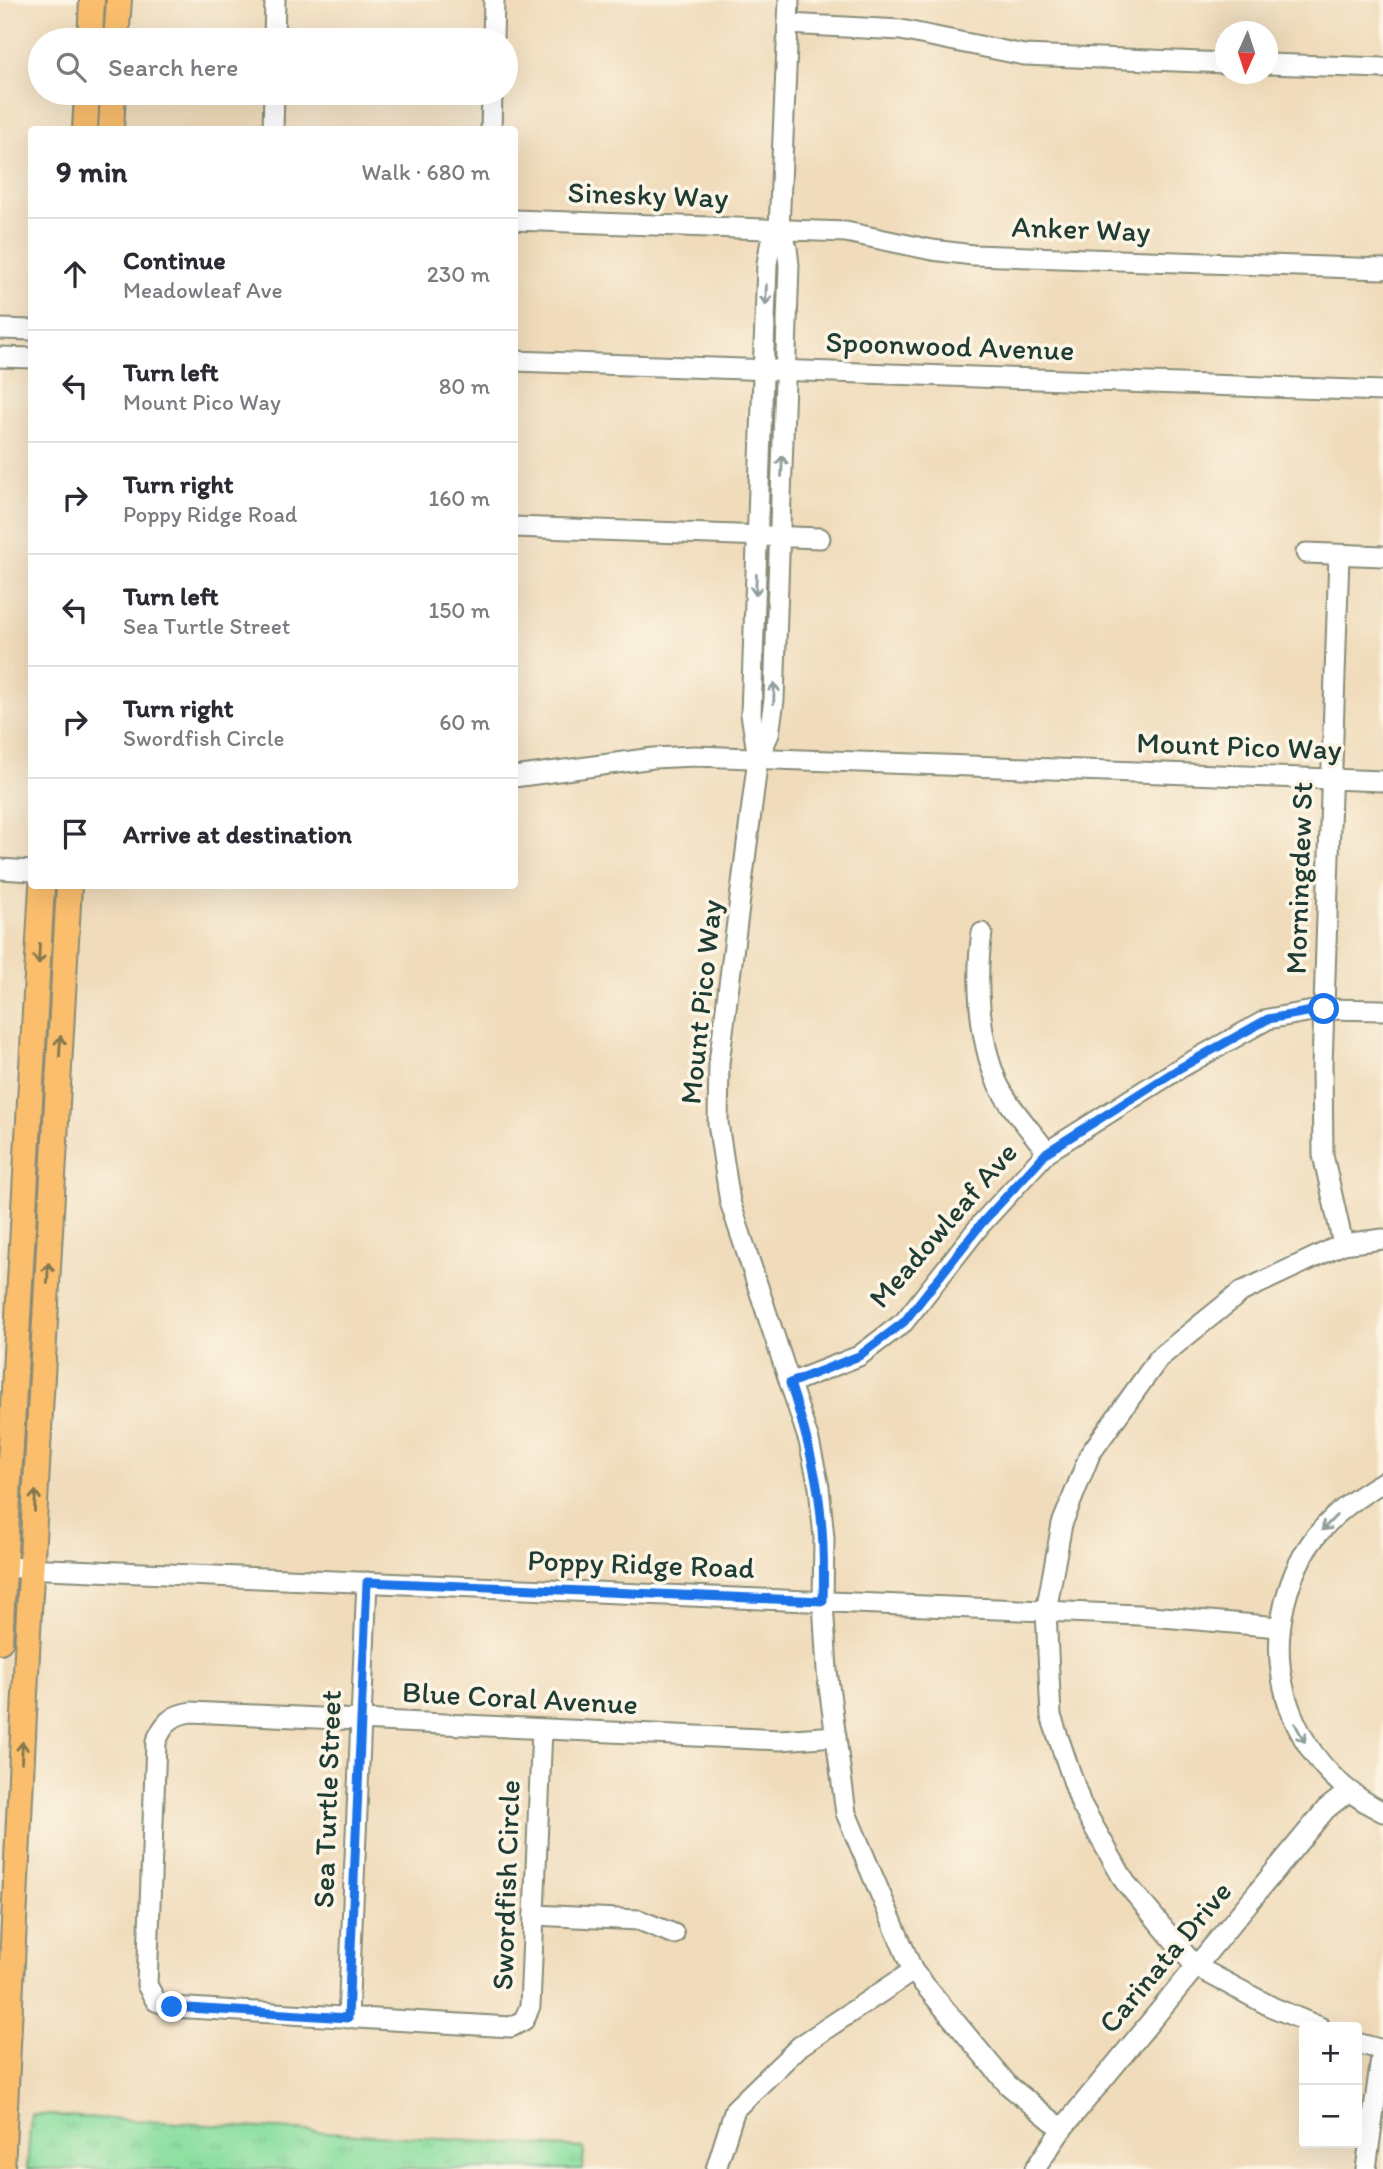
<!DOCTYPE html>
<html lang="en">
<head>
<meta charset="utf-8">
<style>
  :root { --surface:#fff; --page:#f2f2f3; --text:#2b2b33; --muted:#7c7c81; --line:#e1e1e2 }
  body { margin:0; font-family:Itim,sans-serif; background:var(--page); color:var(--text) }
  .controls { position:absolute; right:21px; bottom:21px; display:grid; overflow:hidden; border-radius:7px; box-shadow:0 7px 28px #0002 }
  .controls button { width:63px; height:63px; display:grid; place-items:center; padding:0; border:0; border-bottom:2px solid var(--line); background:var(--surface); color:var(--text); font:35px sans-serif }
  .compass { position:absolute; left:1215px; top:21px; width:63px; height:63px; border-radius:50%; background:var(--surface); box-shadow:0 7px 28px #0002; rotate:183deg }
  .stop { position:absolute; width:21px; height:21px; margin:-16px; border:5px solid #1a73e8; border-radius:50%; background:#fff }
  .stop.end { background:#1a73e8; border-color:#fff; box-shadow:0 2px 7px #0008 }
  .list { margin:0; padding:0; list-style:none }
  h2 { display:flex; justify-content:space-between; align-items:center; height:91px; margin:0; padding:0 28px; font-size:30px }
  h2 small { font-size:23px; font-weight:400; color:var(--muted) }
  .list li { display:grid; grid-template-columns:46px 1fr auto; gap:21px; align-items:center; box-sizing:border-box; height:112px; padding:0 28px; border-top:2px solid var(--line) }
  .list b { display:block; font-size:26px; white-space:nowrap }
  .list p { margin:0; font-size:23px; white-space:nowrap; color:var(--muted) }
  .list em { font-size:23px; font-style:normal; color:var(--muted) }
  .icon { flex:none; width:38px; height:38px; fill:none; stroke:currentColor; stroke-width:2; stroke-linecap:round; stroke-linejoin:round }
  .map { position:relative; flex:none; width:1383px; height:2169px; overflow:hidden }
  .search { position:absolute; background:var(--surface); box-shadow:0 7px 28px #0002; left:28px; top:28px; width:490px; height:77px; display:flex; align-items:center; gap:18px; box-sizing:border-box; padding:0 24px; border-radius:38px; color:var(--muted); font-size:26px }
  .panel { position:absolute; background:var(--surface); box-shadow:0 7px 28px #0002; left:28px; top:126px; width:490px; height:763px; border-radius:7px }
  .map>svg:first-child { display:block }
  .grass { fill:url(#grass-tufts); stroke:#568e6a; stroke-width:2 }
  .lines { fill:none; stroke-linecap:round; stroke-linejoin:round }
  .minor-casing { stroke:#888c78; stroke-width:23 }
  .major-casing { stroke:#888c78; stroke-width:28 }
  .minor { stroke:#fff; stroke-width:19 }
  .major { stroke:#fabe6d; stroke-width:24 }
  .oneway { stroke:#8f9e9a }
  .oneway2 { stroke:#82774e }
  .route { stroke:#1a73e8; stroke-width:9 }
  .labels { text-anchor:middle; stroke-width:7; stroke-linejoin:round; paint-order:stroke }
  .street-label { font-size:30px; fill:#1f3d34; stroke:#fcf5e5 }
</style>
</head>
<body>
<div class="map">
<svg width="1383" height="2169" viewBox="0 0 1383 2169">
  <defs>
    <pattern id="grass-tufts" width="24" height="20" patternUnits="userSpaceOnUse" patternTransform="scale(1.75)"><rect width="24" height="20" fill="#8cdfa1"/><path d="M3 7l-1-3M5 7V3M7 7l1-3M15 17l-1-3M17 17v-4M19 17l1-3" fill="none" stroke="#78c08b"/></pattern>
  </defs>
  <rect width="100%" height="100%" fill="#fcf5e5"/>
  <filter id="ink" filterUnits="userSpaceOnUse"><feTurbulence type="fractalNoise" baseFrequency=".0143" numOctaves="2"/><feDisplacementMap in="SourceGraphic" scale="14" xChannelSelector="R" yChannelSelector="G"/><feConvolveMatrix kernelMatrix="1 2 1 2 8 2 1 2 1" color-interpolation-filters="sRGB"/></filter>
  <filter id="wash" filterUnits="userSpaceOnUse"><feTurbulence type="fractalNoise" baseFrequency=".00686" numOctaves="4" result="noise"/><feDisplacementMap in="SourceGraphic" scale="28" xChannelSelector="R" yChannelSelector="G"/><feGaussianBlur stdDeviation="1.57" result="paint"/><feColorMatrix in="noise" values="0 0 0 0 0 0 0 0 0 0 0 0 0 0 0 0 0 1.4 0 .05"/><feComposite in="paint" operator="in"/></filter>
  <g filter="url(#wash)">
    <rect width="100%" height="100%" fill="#f0dcbb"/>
    <path class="grass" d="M31,2114L584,2148L583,2169H27Z"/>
  </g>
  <g filter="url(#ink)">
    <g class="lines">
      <defs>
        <g id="minor">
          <path d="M788,24L901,30L1024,55L1226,63"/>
          <path d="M274,40L275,0"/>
          <path d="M493,40L494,0"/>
          <path d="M1268,64L1383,68"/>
          <path d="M273,130L274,93"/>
          <path d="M491,130L492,93"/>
          <path d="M514,220L846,232L932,250L973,255L1383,269"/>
          <path d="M779,229L770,246L767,264L751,714L758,758L719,1063L718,1123L730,1202L809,1441L819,1487L824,1538L823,1601L827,1671L846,1813L913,1971L1008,2085L1062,2129"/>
          <path d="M0,329L32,330"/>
          <path d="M0,357L32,358"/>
          <path d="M514,361L1383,391"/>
          <path d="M514,527L820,538"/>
          <path d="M1306,553L1383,556"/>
          <path d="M1339,555L1322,1066L1323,1155L1343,1244"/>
          <path d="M758,758L769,734L774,700L789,265L787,248L779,229L789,0"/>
          <path d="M514,777L653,758L695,756L1383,781"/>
          <path d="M0,869L32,871"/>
          <path d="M982,933C975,979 979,1039 997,1082C1008,1106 1031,1130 1047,1152"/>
          <path d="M790,1383L859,1356L904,1322L981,1224L1047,1152L1180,1068L1268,1019L1324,1009L1383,1010"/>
          <path d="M1383,1482C1357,1497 1336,1512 1317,1535C1301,1554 1291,1579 1285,1602C1264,1688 1304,1773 1383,1812"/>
          <path d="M0,1567L1139,1615L1279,1627"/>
          <path d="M542,1729L530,2006L524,2020L511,2027L172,2007L156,2001L147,1985L156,1742C164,1723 171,1715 191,1712L780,1740L836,1736"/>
          <path d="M534,1915L639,1920L674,1934"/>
          <path d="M348,2018L367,1582"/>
          <path d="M1320,2027L1272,2007L1195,1966L1125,1882L1081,1804L1051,1716L1046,1611L1062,1524L1090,1454L1159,1358L1241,1292L1343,1244L1383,1239"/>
          <path d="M1357,2043L1383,2050"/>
          <path d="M716,2169L735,2109L800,2046L913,1971"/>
          <path d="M1035,2169L1062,2129L1326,1809L1349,1791"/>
          <path d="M1366,2169L1382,2050"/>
        </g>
        <g id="major">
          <path d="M90,40L92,0"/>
          <path d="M116,40L119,0"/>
          <path d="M85,130L87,93"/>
          <path d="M111,130L113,93"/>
          <path d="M0,1641L42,886"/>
          <path d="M2,2169L29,1612L69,886"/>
        </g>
      </defs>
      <use href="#minor" class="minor-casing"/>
      <use href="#major" class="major-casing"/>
      <use href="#minor" class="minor"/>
      <use href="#major" class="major"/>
    </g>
    <defs><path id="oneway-shaft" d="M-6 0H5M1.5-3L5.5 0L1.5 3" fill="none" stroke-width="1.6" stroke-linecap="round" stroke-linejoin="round" transform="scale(1.75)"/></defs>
    <g class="oneway">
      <use href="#oneway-shaft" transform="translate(766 295) rotate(92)"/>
      <use href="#oneway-shaft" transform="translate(782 466) rotate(-88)"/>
      <use href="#oneway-shaft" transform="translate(756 585) rotate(92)"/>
      <use href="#oneway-shaft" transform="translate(774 693) rotate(-88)"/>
      <use href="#oneway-shaft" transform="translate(1329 1523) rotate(134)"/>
      <use href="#oneway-shaft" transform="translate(1300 1733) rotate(62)"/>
    </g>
    <g class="oneway2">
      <use href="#oneway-shaft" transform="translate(39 954) rotate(93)"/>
      <use href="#oneway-shaft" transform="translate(60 1046) rotate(-87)"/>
      <use href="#oneway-shaft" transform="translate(48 1273) rotate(-87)"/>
      <use href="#oneway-shaft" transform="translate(35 1501) rotate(-87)"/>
      <use href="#oneway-shaft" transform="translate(22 1752) rotate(-87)"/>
    </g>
  </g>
  <g class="lines" filter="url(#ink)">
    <path class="route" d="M172,2007L348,2018L367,1582L823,1601C826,1514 817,1466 790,1383L859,1356L904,1322L981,1224L1047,1152L1180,1068L1268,1019L1324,1009"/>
  </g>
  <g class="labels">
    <g class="street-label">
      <text transform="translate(648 195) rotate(2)" y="10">Sinesky Way</text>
      <text transform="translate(1081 229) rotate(2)" y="10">Anker Way</text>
      <text transform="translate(950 346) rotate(2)" y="10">Spoonwood Avenue</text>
      <text transform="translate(1239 746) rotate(2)" y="10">Mount Pico Way</text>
      <text transform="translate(1299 878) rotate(-88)" y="10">Morningdew St</text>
      <text transform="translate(701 1002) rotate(-84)" y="10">Mount Pico Way</text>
      <text transform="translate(943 1225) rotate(-49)" y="10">Meadowleaf Ave</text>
      <text transform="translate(641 1564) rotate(2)" y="10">Poppy Ridge Road</text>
      <text transform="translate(520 1698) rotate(3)" y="10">Blue Coral Avenue</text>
      <text transform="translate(327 1799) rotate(-88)" y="10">Sea Turtle Street</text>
      <text transform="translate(506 1885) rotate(-88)" y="10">Swordfish Circle</text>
      <text transform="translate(1165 1957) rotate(-50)" y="10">Carinata Drive</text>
    </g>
  </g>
</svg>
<div class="controls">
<button>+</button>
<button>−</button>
</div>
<svg class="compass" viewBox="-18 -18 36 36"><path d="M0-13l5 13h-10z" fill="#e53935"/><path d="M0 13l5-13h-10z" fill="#7c7c81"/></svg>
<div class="stop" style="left:1324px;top:1009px"></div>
<div class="stop end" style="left:172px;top:2007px"></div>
<div class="search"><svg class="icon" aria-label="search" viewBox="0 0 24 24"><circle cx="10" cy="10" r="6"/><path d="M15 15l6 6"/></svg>Search here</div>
<section class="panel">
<h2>9 min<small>Walk · 680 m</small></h2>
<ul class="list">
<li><svg class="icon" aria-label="ahead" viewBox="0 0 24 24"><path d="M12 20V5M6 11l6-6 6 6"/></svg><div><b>Continue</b><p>Meadowleaf Ave</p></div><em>230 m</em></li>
<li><svg class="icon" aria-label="left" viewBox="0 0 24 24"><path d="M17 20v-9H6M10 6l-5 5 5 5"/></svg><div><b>Turn left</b><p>Mount Pico Way</p></div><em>80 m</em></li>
<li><svg class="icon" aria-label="right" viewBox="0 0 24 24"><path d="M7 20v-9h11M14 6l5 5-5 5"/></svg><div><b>Turn right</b><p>Poppy Ridge Road</p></div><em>160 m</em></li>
<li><svg class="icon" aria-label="left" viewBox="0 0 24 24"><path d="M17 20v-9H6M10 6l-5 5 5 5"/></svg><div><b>Turn left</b><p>Sea Turtle Street</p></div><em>150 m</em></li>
<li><svg class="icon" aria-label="right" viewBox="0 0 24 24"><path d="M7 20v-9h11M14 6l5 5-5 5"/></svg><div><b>Turn right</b><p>Swordfish Circle</p></div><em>60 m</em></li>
<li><svg class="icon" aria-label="arrive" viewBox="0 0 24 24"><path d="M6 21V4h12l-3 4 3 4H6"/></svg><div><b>Arrive at destination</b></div></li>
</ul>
</section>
</div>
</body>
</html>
